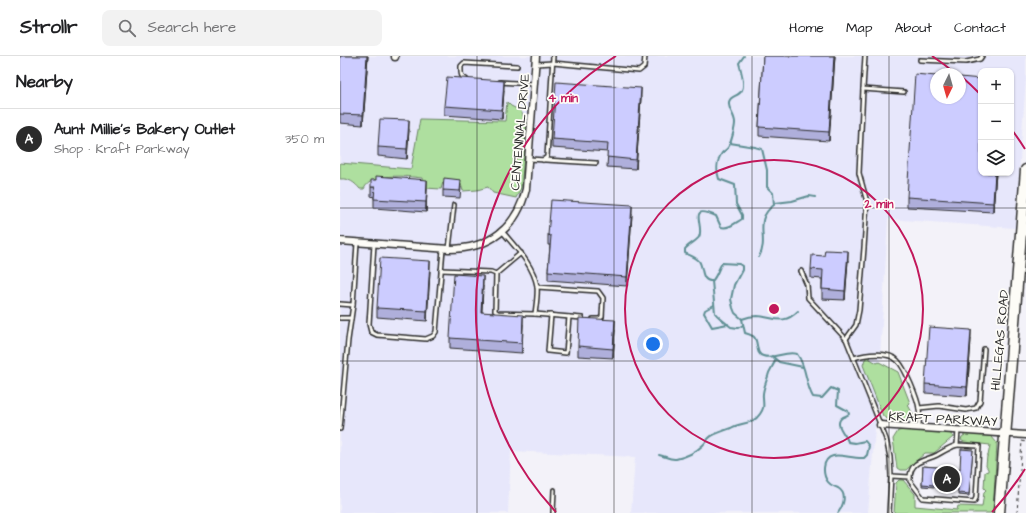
<!DOCTYPE html>
<html lang="en">
<head>
<meta charset="utf-8">
<style>
  :root { --surface:#fff; --page:#f2f2f2; --text:#202124; --muted:#757577; --line:#e0e0e0; --accent:#2b2b2b }
  body { margin:0; font-family:"Architects Daughter",sans-serif; background:var(--page); color:var(--text) }
  .controls { position:absolute; right:12px; top:12px; display:grid; overflow:hidden; border-radius:8px; box-shadow:0 1px 3px #0004 }
  .controls button { width:36px; height:36px; display:grid; place-items:center; padding:0; border:0; border-bottom:1px solid var(--line); background:var(--surface); color:var(--text); font:20px sans-serif }
  .compass { position:absolute; left:590px; top:12px; width:36px; height:36px; border-radius:50%; background:var(--surface); box-shadow:0 1px 3px #0004; rotate:185deg }
  .you { position:absolute; left:313px; top:288px; width:14px; height:14px; margin:-10px; border:3px solid #fff; border-radius:50%; background:#1a73e8; box-shadow:0 0 0 6px #1a73e833 }
  .badge { display:grid; place-items:center; width:26px; height:26px; border-radius:50%; background:var(--accent); color:#fff; font-size:13px; font-weight:700 }
  .pin { position:absolute; translate:-50% -50%; border:2px solid #fff; box-shadow:0 1px 4px #0006 }
  .list { margin:0; padding:0; list-style:none }
  h2 { display:flex; justify-content:space-between; align-items:center; height:52px; margin:0; padding:0 16px; font-size:17px }
  h2 small { font-size:13px; font-weight:400; color:var(--muted) }
  .list li { display:grid; grid-template-columns:26px 1fr auto; gap:12px; align-items:center; box-sizing:border-box; height:60px; padding:0 16px; border-top:1px solid var(--line) }
  .list b { display:block; font-size:15px; white-space:nowrap }
  .list p { margin:0; font-size:13px; white-space:nowrap; color:var(--muted) }
  .list em { font-size:13px; font-style:normal; color:var(--muted) }
  .icon { flex:none; width:22px; height:22px; fill:none; stroke:currentColor; stroke-width:2; stroke-linecap:round; stroke-linejoin:round }
  .map { position:relative; flex:none; width:686px; height:457px; overflow:hidden }
  header { display:flex; align-items:center; gap:24px; box-sizing:border-box; height:56px; padding:0 20px; background:var(--surface); border-bottom:1px solid var(--line) }
  header strong { font-size:19px }
  nav { display:flex; gap:22px; margin-inline-start:auto; font-size:14px }
  .search { width:280px; height:36px; background:var(--page); display:flex; align-items:center; gap:10px; box-sizing:border-box; padding:0 14px; border-radius:8px; color:var(--muted); font-size:15px }
  main { display:flex }
  aside { flex:1; background:var(--surface) }
  .map>svg:first-child { display:block }
  .built { fill:#e7e7fb; fill-rule:evenodd }
  .green { fill:#aedf9f; stroke:#6c8565 }
  .lines { fill:none; stroke-linecap:round; stroke-linejoin:round }
  .stream { stroke:#5e8f93; stroke-width:2 }
  .lane-casing { stroke:#2b2b2b; stroke-width:6 }
  .street-casing { stroke:#2b2b2b; stroke-width:9 }
  .primary-casing { stroke:#2b2b2b; stroke-width:13 }
  .path { stroke:#2b2b2b; stroke-width:1; stroke-dasharray:3 3; stroke-linecap:butt }
  .lane { stroke:#fdfcf7; stroke-width:3 }
  .street { stroke:#fdfcf7; stroke-width:6 }
  .primary { stroke:#fdfcf7; stroke-width:10 }
  .wall { fill:#afafdb; stroke:#2b2b2b }
  .shaded-wall { fill:#8f8fb2; stroke:#2b2b2b }
  .building { fill:#ccf; stroke:#2b2b2b }
  .grid { fill:none; stroke:#2b2b2b; stroke-width:1; stroke-opacity:0.55 }
  .ring { fill:none; stroke:#c2185b; stroke-width:2 }
  .labels { text-anchor:middle; stroke-width:3.5; stroke-linejoin:round; paint-order:stroke }
  .street-label { font-size:13px; fill:#2b2b2b; stroke:#fdfcf7 }
  .centre { fill:#c2185b; stroke:#fdfcf7; stroke-width:2 }
  .ring-label { font-size:12px; text-anchor:middle; font-weight:bold; fill:#c2185b; stroke:#fdfcf7; stroke-width:3.5; stroke-linejoin:round; paint-order:stroke }
</style>
</head>
<body>
<header>
<strong>Strollr</strong>
<div class="search"><svg class="icon" aria-label="search" viewBox="0 0 24 24"><circle cx="10" cy="10" r="6"/><path d="M15 15l6 6"/></svg>Search here</div>
<nav><a>Home</a><a>Map</a><a>About</a><a>Contact</a></nav>
</header>
<main>
<aside>
<h2>Nearby<small></small></h2>
<ul class="list">
<li><span class="badge">A</span><div><b>Aunt Millie's Bakery Outlet</b><p>Shop · Kraft Parkway</p></div><em>350 m</em></li>
</ul>
</aside>
<div class="map">
<svg width="686" height="457" viewBox="0 0 686 457">
  <rect width="100%" height="100%" fill="#f3f2f9"/>
  <filter id="ink" filterUnits="userSpaceOnUse"><feTurbulence type="fractalNoise" baseFrequency=".025" numOctaves="2"/><feDisplacementMap in="SourceGraphic" scale="8" xChannelSelector="R" yChannelSelector="G"/><feConvolveMatrix kernelMatrix="1 2 1 2 8 2 1 2 1" color-interpolation-filters="sRGB"/></filter>
  <g filter="url(#ink)">
    <path class="built" d="M0,0H686V23L675,172L548,163L538,337L528,457H291L295,401L171,395L168,457H0ZM641,15H671V117H641ZM596,18H620V42H596Z"/>
    <g class="green">
      <path d="M167,46L171,50L181,55L187,69L181,132L176,142L153,137L148,131L137,134L123,135L121,128L103,126L101,133L85,132L82,122C67,120 31,116 24,133H20C15,127 9,122 0,123V107L71,113L80,63L165,65Z"/>
      <path d="M529,300L530,303L537,307L539,306L558,316L570,347L568,349L574,360C569,369 550,367 543,360L523,309L525,303Z"/>
      <path d="M564,374L609,377L612,379L613,381L594,397H585L566,414H560L557,412L553,383L558,375Z"/>
      <path d="M626,378L651,380L657,387L653,457H554L556,427L559,424H563L575,438V450L617,454L618,450H619L642,451L644,436L646,434L644,432L645,416L648,415V413L646,410L647,400H648L650,389L624,386L621,384L622,381Z"/>
    </g>
    <g class="lines">
      <g class="stream">
        <path d="M404,0L399,7C401,14 405,29 402,34C399,41 390,39 389,46C388,54 395,59 395,67C395,72 391,86 389,90C387,94 385,94 382,97C377,104 376,114 379,123L395,129L396,148L402,159V163C395,167 389,173 381,171L376,160C346,147 365,170 359,181C358,184 349,188 345,193V197C349,199 356,201 359,205C364,212 360,225 372,225C377,220 378,213 382,207L399,208L402,210V214L394,229L391,243L393,252L395,257L402,263L405,277C408,278 412,279 414,281C419,286 415,298 423,300C434,304 446,294 457,298C467,311 465,328 473,341L482,342L491,332L498,335L497,349L508,355L509,358C507,360 505,360 503,361C492,368 507,379 508,386L515,387L525,385L529,390L527,399L524,402C514,403 501,398 493,400C482,403 482,418 488,426C491,430 494,430 498,432C508,438 503,450 498,457"/>
        <path d="M390,87L415,91L422,93L427,114V131L433,137L434,149C412,165 430,182 419,201"/>
        <path d="M435,147L452,145L469,140L475,141"/>
        <path d="M372,225L375,257C378,261 386,267 391,271L398,272L403,269"/>
        <path d="M374,249L365,254L364,257L372,271L388,268"/>
        <path d="M402,263C407,261 411,260 417,260C434,261 443,270 458,255"/>
        <path d="M432,300L439,306L463,311"/>
        <path d="M319,399C325,400 330,404 336,403C345,401 356,396 363,389C365,387 367,384 369,382C374,377 384,375 391,372C401,366 413,369 420,358C425,351 423,349 423,341C422,335 426,327 428,320C429,314 434,310 435,304"/>
      </g>
      <defs>
        <g id="lane">
          <path d="M525,0L523,33L564,36"/>
          <path d="M580,4L626,6L640,3L642,0"/>
          <path d="M196,8L213,7L299,15L304,11L305,0"/>
          <path d="M126,23C120,21 121,16 121,10L124,7L177,10"/>
          <path d="M160,26L194,28"/>
          <path d="M189,103L256,107"/>
          <path d="M203,104L207,101L213,0"/>
          <path d="M34,188L29,268L31,276L37,279L86,283L93,280L96,276L103,193"/>
          <path d="M109,193L114,149"/>
          <path d="M101,214L151,216L156,218L155,255L158,257L195,258C196,249 198,239 197,230C193,208 175,191 162,175"/>
          <path d="M461,215L467,229L468,242L506,283L546,383L550,401L551,420L549,457"/>
          <path d="M156,218L181,197"/>
          <path d="M197,231L258,235L263,242L262,261L259,263H253"/>
          <path d="M0,248L13,249L17,187"/>
          <path d="M195,258L242,262"/>
          <path d="M211,259L208,295L226,297L229,261"/>
          <path d="M0,262H11"/>
          <path d="M506,283L516,269L519,254L524,192L527,146L519,117L523,33"/>
          <path d="M514,302C525,298 549,295 558,305C565,312 578,343 579,353C580,359 579,365 579,371"/>
          <path d="M579,352L599,350L626,354L636,352L640,345L644,293"/>
          <path d="M0,373L8,284L13,249"/>
          <path d="M551,420L570,421V425L583,442L634,446L636,442L639,390L617,389L618,374"/>
          <path d="M570,421C571,404 585,405 597,399C604,395 610,391 617,389"/>
          <path d="M213,457L214,434"/>
        </g>
        <g id="street">
          <path d="M55,1V0"/>
          <path d="M0,185L109,193C149,193 177,172 186,133L196,0"/>
          <path d="M540,369L686,379"/>
        </g>
        <path id="primary" d="M659,457L686,114"/>
      </defs>
      <use href="#lane" class="lane-casing"/>
      <use href="#street" class="street-casing"/>
      <use href="#primary" class="primary-casing"/>
      <path class="path" d="M677,457L682,385L686,386"/>
      <use href="#lane" class="lane"/>
      <use href="#street" class="street"/>
      <use href="#primary" class="primary"/>
    </g>
    <g class="wall">
      <path d="M0,0H28L23,69L0,67Z"/>
      <path d="M423,0H495L489,85L419,80V71Z"/>
      <path d="M164,34L162,63L104,59V50Z"/>
      <path d="M301,42L296,113L267,111L268,96L212,92V83Z"/>
      <path d="M69,73L67,103L38,100V91Z"/>
      <path d="M656,117L653,156L567,151V141Z"/>
      <path d="M31,131L87,133L86,156L34,152V141L31,140Z"/>
      <path d="M121,131L120,142L103,141V134Z"/>
      <path d="M292,158L287,230L208,224V215L210,189H208V179Z"/>
      <path d="M508,204L505,244L482,243V223L471,222V213Z"/>
      <path d="M90,214L87,265L37,261V252Z"/>
      <path d="M143,230L142,256L183,268L182,297L110,292V282Z"/>
      <path d="M275,274L273,302L238,300V290Z"/>
      <path d="M631,283L627,340L585,337V328Z"/>
      <path d="M633,394L629,440L618,439V433L582,430L583,410L620,413Z"/>
    </g>
    <g class="shaded-wall">
      <path d="M27,0H28L23,69V59Z"/>
      <path d="M494,0H495L489,85V76Z"/>
      <path d="M164,25V34L162,63V54Z"/>
      <path d="M301,32V42L296,113V104Z"/>
      <path d="M69,64V73L67,103V93Z"/>
      <path d="M655,117H656L653,156V147Z"/>
      <path d="M87,124V133L86,156V146Z"/>
      <path d="M292,149V158L287,230V221Z"/>
      <path d="M508,195V204L505,244V235Z"/>
      <path d="M90,205V214L87,265V255Z"/>
      <path d="M143,220V230L141,265V256Z"/>
      <path d="M183,259V268L182,297V287Z"/>
      <path d="M275,264V274L273,302V293Z"/>
      <path d="M631,274V283L627,340V331Z"/>
    </g>
    <g class="building">
      <path d="M0,0H27L23,59L0,58Z"/>
      <path d="M423,0H494L489,76L419,71Z"/>
      <path d="M575,18L596,20V42H620V21L641,23V117H655L653,147L567,141Z"/>
      <path d="M107,21L164,25L162,54L104,50Z"/>
      <path d="M216,26L301,32L296,104L267,101L268,87L212,83Z"/>
      <path d="M40,63L69,64L67,93L38,91Z"/>
      <path d="M36,120L87,124L86,146L34,143L35,131H31V124H36Z"/>
      <path d="M104,122L121,124L120,135L103,134Z"/>
      <path d="M211,144L292,149L287,221L208,215L211,180L208,179Z"/>
      <path d="M485,194L508,195L505,235L482,233L483,214L471,213L472,199L484,200Z"/>
      <path d="M40,202L90,205L87,255L37,252Z"/>
      <path d="M114,218L143,220L141,256L183,259L182,287L110,282Z"/>
      <path d="M239,262L275,264L273,293L238,290Z"/>
      <path d="M589,271L631,274L627,331L585,328Z"/>
      <path d="M621,393L633,394L629,438L618,437V431L582,428L583,410L620,413Z"/>
    </g>
  </g>
  <path class="grid" d="M137,0V457M274,0V457M412,0V457M549,0V457M0,152H686M0,305H686"/>
  <g class="ring">
    <circle cx="434" cy="253" r="149"/>
    <path d="M685 413A298 298 0 0 1 652 456M216 456A298 298 0 0 1 276 0M592 0A298 298 0 0 1 615 17M622 21A298 298 0 0 1 639 37M672 74A298 298 0 0 1 685 93"/>
  </g>
  <g class="labels">
    <g class="street-label">
      <text transform="translate(179 76) rotate(-85)" y="5">CENTENNIAL DRIVE</text>
      <text transform="translate(659 284) rotate(-85)" y="5">HILLEGAS ROAD</text>
      <text transform="translate(603 362) rotate(3)" y="5">KRAFT PARKWAY</text>
    </g>
  </g>
  <circle cx="434" cy="253" r="6" class="centre"/>
  <g class="ring-label">
    <text x="223" y="46">4 min</text>
    <text x="539" y="152">2 min</text>
  </g>
</svg>
<div class="controls">
<button>+</button>
<button>−</button>
<button><svg class="icon" aria-label="layers" viewBox="0 0 24 24"><path d="M12 4l9 5-9 5-9-5zM3 14l9 5 9-5"/></svg></button>
</div>
<svg class="compass" viewBox="-18 -18 36 36"><path d="M0-13l5 13h-10z" fill="#e53935"/><path d="M0 13l5-13h-10z" fill="#757577"/></svg>
<div class="you"></div>
<div class="pin badge" style="left:607px;top:423px">A</div>
</div>
</main>
</body>
</html>
